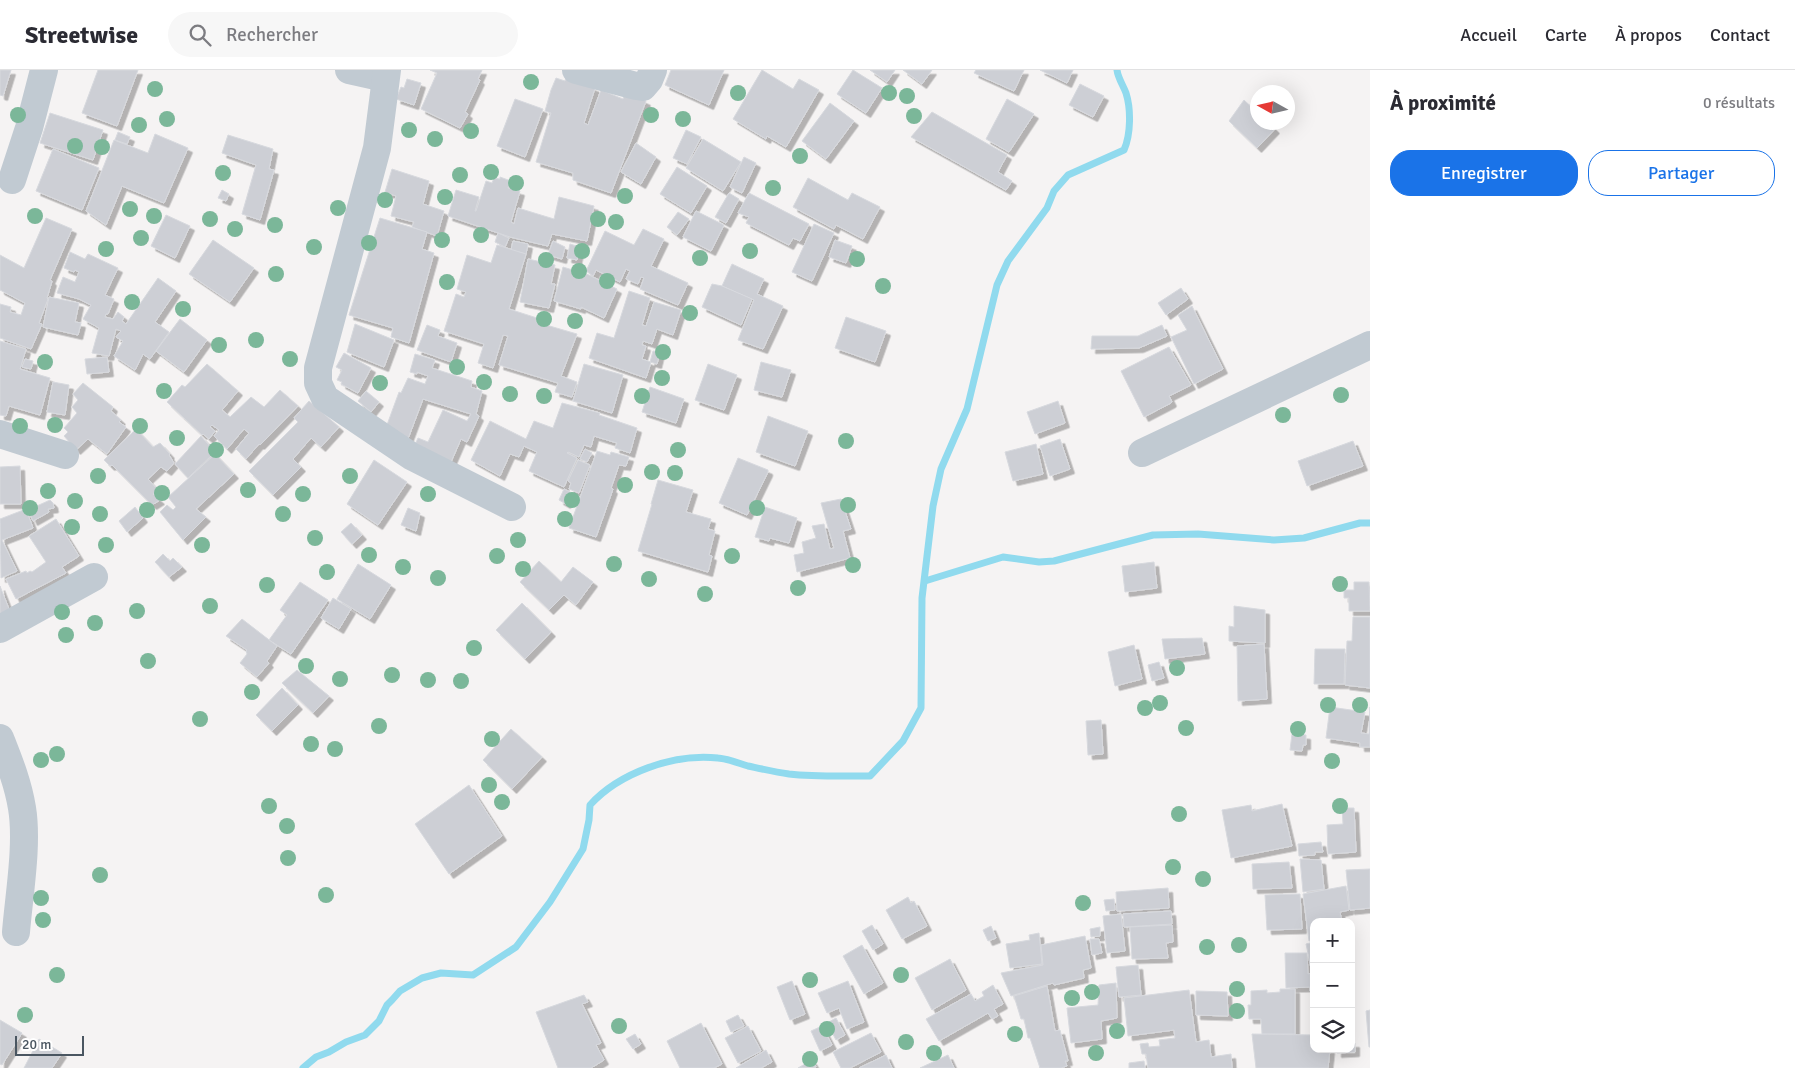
<!DOCTYPE html>
<html lang="fr">
<head>
<meta charset="utf-8">
<style>
  :root { --surface:#fff; --page:#f7f7f7; --text:#2b2b33; --muted:#7c7c81; --line:#e1e1e2; --accent:#1a73e8 }
  body { margin:0; font-family:Signika,sans-serif; background:var(--page); color:var(--text) }
  .controls { position:absolute; right:15px; bottom:15px; display:grid; overflow:hidden; border-radius:10px; box-shadow:0 5px 20px #0002 }
  .controls button { width:45px; height:45px; display:grid; place-items:center; padding:0; border:0; border-bottom:1px solid var(--line); background:var(--surface); color:var(--text); font:25px sans-serif }
  .compass { position:absolute; left:1250px; top:15px; width:45px; height:45px; border-radius:50%; background:var(--surface); box-shadow:0 5px 20px #0002; rotate:278deg }
  .scale { position:absolute; left:15px; bottom:12px; width:69px; box-sizing:border-box; padding-left:5px; border:2px solid #4a5661; border-top:0; font-size:14px; line-height:18px; white-space:nowrap; color:#4a5661; -webkit-text-stroke:4px #fff; paint-order:stroke }
  .list { margin:0; padding:0; list-style:none }
  h2 { display:flex; justify-content:space-between; align-items:center; height:65px; margin:0; padding:0 20px; font-size:21px }
  h2 small { font-size:16px; font-weight:400; color:var(--muted) }
  .actions { display:flex; gap:10px; padding:15px 20px }
  .actions a { flex:1; padding:11px 0; border:1px solid var(--accent); border-radius:20px; text-align:center; font-size:18px; color:var(--accent) }
  .actions .main { background:var(--accent); color:#fff }
  .icon { flex:none; width:28px; height:28px; fill:none; stroke:currentColor; stroke-width:2; stroke-linecap:round; stroke-linejoin:round }
  .map { position:relative; flex:none; width:1370px; height:998px; overflow:hidden }
  header { display:flex; align-items:center; gap:30px; box-sizing:border-box; height:70px; padding:0 25px; background:var(--surface); border-bottom:1px solid var(--line) }
  header strong { font-size:24px }
  nav { display:flex; gap:28px; margin-inline-start:auto; font-size:18px }
  .search { width:350px; height:45px; background:var(--page); display:flex; align-items:center; gap:12px; box-sizing:border-box; padding:0 18px; border-radius:28px; color:var(--muted); font-size:19px }
  main { display:flex }
  aside { flex:1; background:var(--surface) }
  .map>svg:first-child { display:block }
  .lines { fill:none; stroke-linecap:round; stroke-linejoin:round }
  .stream { stroke:#90daee; stroke-width:7 }
  .building { fill:#cdcfd5; stroke:#d7d9de; filter:url(#shadow) }
  .minor { stroke:#c1cad2; stroke-width:28 }
  .tree { fill:#7bb799 }
</style>
</head>
<body>
<header>
<strong>Streetwise</strong>
<div class="search"><svg class="icon" aria-label="search" viewBox="0 0 24 24"><circle cx="10" cy="10" r="6"/><path d="M15 15l6 6"/></svg>Rechercher</div>
<nav><a>Accueil</a><a>Carte</a><a>À propos</a><a>Contact</a></nav>
</header>
<main>
<div class="map">
<svg width="1370" height="998" viewBox="0 0 1370 998">
  <defs>
    <filter id="shadow"><feDropShadow dx="4.5" dy="4.5" stdDeviation="0" flood-color="#0004"/></filter>
  </defs>
  <rect width="100%" height="100%" fill="#f5f3f3"/>
  <g class="lines">
    <g class="stream">
      <path d="M925,511L1003,487L1039,492L1054,491L1153,465L1198,464L1274,470L1304,468L1360,453H1370"/>
      <path d="M303,998L316,987L329,982L346,972L365,965L379,951L387,935L392,930L400,921L422,908L441,903L473,905L516,877L550,832L583,779L589,750L590,735C619,703 674,683 718,688C729,689 738,693 748,696C762,699 775,702 789,704C815,707 843,706 870,706L903,671L921,638L922,528L933,436L941,399L967,339L997,215L1008,191L1047,138L1054,121L1068,105L1124,80C1131,64 1131,39 1126,23C1123,15 1118,8 1117,0"/>
    </g>
  </g>
  <g class="building">
    <path d="M0,0H11L3,26L0,25Z"/>
    <path d="M98,0H138L117,56L82,43Z"/>
    <path d="M430,0H482L478,9L480,10L465,42L468,44L460,58L421,39L437,3Z"/>
    <path d="M671,0H724L709,35L665,15Z"/>
    <path d="M762,0L793,19L799,9L819,20L786,77L767,66L766,69L733,49Z"/>
    <path d="M853,0L882,18L866,43L837,24Z"/>
    <path d="M870,0H895L887,12Z"/>
    <path d="M903,0H932L922,14Z"/>
    <path d="M976,0H1024L1014,21L974,3Z"/>
    <path d="M1040,0H1073L1067,13Z"/>
    <path d="M566,7L595,18L584,53L588,55L601,20L623,29L625,22L646,31L611,123L573,110V103L536,92L551,43L545,41L551,20L556,8L565,11Z"/>
    <path d="M407,9L421,13L414,35L396,29L401,17L404,18Z"/>
    <path d="M1080,14L1104,26L1093,47L1069,35Z"/>
    <path d="M515,29L543,39L525,87L497,76Z"/>
    <path d="M1007,29L1034,44L1009,82L986,69Z"/>
    <path d="M1244,30L1258,43V52H1268L1275,59L1257,78L1229,51Z"/>
    <path d="M830,33L854,51L826,89L802,71Z"/>
    <path d="M932,42L1007,85L998,102L1012,111L1006,120L911,67Z"/>
    <path d="M50,43L103,60L93,90L40,73Z"/>
    <path d="M686,60L701,67L687,94L673,88Z"/>
    <path d="M118,62L130,67L127,74L115,70Z"/>
    <path d="M155,64L188,78L164,133L122,116L106,155L86,141L114,70L148,83Z"/>
    <path d="M228,65L273,79L269,99L274,100L260,150L242,144L256,95L222,83Z"/>
    <path d="M703,69L741,92L723,121L686,98Z"/>
    <path d="M636,73L656,87L641,114L621,102Z"/>
    <path d="M53,79L99,98L82,140L36,121Z"/>
    <path d="M744,87L756,93L742,123L730,117Z"/>
    <path d="M677,97L707,116L691,143L660,124Z"/>
    <path d="M392,99L429,111L423,134L444,141L437,166L412,157L414,152L391,146L396,126L385,122Z"/>
    <path d="M500,107L511,111L508,118L520,121L511,152L514,154L518,138L554,149L559,127L594,136L587,171L552,164L548,176L510,167L448,146L456,120L479,127L475,141H476L486,111L492,113L494,108L500,109Z"/>
    <path d="M808,108L848,130L852,123L880,137L863,169L836,155L834,159L793,137Z"/>
    <path d="M222,120L229,124L226,131L218,128Z"/>
    <path d="M729,123L739,129L726,153L715,147Z"/>
    <path d="M749,123L809,154L800,171L793,168L789,175L746,153L749,147L738,143Z"/>
    <path d="M696,141L724,155L711,181L683,167Z"/>
    <path d="M678,142L689,149L677,165L667,157Z"/>
    <path d="M166,145L190,156L175,188L151,176Z"/>
    <path d="M46,148L72,159L50,210L52,211L47,228L48,229L39,253L42,254L31,279L0,268V234L11,237L10,242L21,245L25,233L0,220V185L24,198Z"/>
    <path d="M380,148L427,162L422,179L434,183L409,273L391,267L393,258L349,245Z"/>
    <path d="M814,154L834,163L812,211L792,202Z"/>
    <path d="M643,159L664,169L651,196L688,213L678,235L640,219L644,208L641,207L638,214L626,209L630,201L626,199L620,212L596,200L593,206L586,201L605,161L634,175Z"/>
    <path d="M498,163L509,168L505,177L495,172Z"/>
    <path d="M213,170L254,198L230,232L189,204Z"/>
    <path d="M835,170L852,176L846,193L829,187Z"/>
    <path d="M513,171L528,174L526,184L511,180Z"/>
    <path d="M553,171L565,177L562,189L548,185Z"/>
    <path d="M570,174L580,177L577,190L567,188Z"/>
    <path d="M497,175L526,184L509,239L537,248L536,252L577,264L561,306L577,312L572,327L555,322L558,313L499,295L508,266L503,265L493,298L478,293L484,274L444,261L456,224L464,227L466,222L457,219L467,185L491,193Z"/>
    <path d="M70,182L85,189L88,184L118,198L105,225L114,229L108,244H106L105,247L113,249L118,242L124,247L122,251L126,254L158,208L176,221L155,252L169,262L150,289L143,284L135,300L114,286L123,271L116,267L121,261L116,259L109,286L92,283L99,258L83,249L91,235L79,229L57,223L63,207L75,212L79,202L75,200L74,202L64,198Z"/>
    <path d="M528,189L555,195L551,214H555L549,238L520,232Z"/>
    <path d="M732,194L764,209L757,224L783,236L763,279L738,270L754,230L722,216Z"/>
    <path d="M563,197L589,205L617,219L604,248L581,237V239L554,231Z"/>
    <path d="M712,214L722,216L752,229L741,255L702,237Z"/>
    <path d="M1181,218L1188,229L1166,245L1158,233Z"/>
    <path d="M629,221L650,228L642,255L646,256L654,232L681,240L673,265L657,259L652,274L643,271L642,275L646,276L642,289L651,292L646,308L589,288L597,263L614,268Z"/>
    <path d="M49,227L79,233L75,252L81,253L78,265L43,257Z"/>
    <path d="M1192,236L1223,299L1194,314L1171,267L1187,260L1178,245Z"/>
    <path d="M846,247L886,261L875,292L835,278Z"/>
    <path d="M180,249L207,270L184,302L156,281Z"/>
    <path d="M355,254L394,270L384,297L347,282Z"/>
    <path d="M427,255L440,260L438,266L457,273L451,292L417,280Z"/>
    <path d="M1162,255L1167,266L1139,278L1091,279L1092,266H1138Z"/>
    <path d="M0,271L26,279L20,299L50,308L40,345L9,336L6,346L0,345Z"/>
    <path d="M1169,277L1191,315L1169,326L1172,332L1171,333L1144,347L1121,301Z"/>
    <path d="M653,281L660,282L657,294L650,292Z"/>
    <path d="M344,283L371,298L358,323L341,314L342,312L337,310L342,300L336,297Z"/>
    <path d="M415,284L435,290L432,298L466,309L472,311L471,317L482,321L476,344L479,346L467,372L461,369L451,392L413,379L418,368L428,372L443,340L467,351L471,344L423,329L406,374L384,363L399,322L401,323L408,308L425,314L428,306L417,302V304L410,302Z"/>
    <path d="M107,287L109,302L87,304L85,289Z"/>
    <path d="M25,289L33,291L31,299L22,297Z"/>
    <path d="M761,292L791,300L782,327L754,320Z"/>
    <path d="M207,294L238,321L222,340L230,347L251,327L264,337L280,320L298,336L260,375L259,374L246,389L236,379L249,363L244,359L227,379L214,366L219,360L212,355L210,357L215,361L209,369L203,364L202,365L167,332L182,315L185,317Z"/>
    <path d="M584,294L623,305L612,343L573,331Z"/>
    <path d="M708,294L737,305L724,340L695,330Z"/>
    <path d="M53,312L69,315L65,345L47,342Z"/>
    <path d="M83,313L113,337L111,341L121,350L119,352L126,357L107,384L88,369L76,380L64,366L68,362L64,358L77,343L72,337L78,330L73,324Z"/>
    <path d="M650,317L684,329L676,353L642,342Z"/>
    <path d="M366,321L379,332L371,342L358,331Z"/>
    <path d="M309,331L339,357L321,377L311,368L293,389L301,397L273,425L249,401L298,352L294,348Z"/>
    <path d="M1058,331L1065,353L1035,364L1027,342Z"/>
    <path d="M562,333L600,343L599,345L637,358L630,383L615,378L617,373L594,366L591,377L584,375L579,387L568,382L567,383L577,388L564,417L529,401L537,382L524,376L519,387L510,384L500,406L471,390L490,351L526,369L534,351L553,358Z"/>
    <path d="M768,346L808,361L795,396L756,382Z"/>
    <path d="M136,359L153,377L160,373L170,384L169,385L174,393L167,401L161,397L148,409L157,419L153,424L160,430L152,435L112,395L110,396L104,390Z"/>
    <path d="M201,366L215,382L188,408L175,394Z"/>
    <path d="M1060,369L1070,399L1050,406L1040,376Z"/>
    <path d="M1353,371L1363,396L1307,416L1298,391Z"/>
    <path d="M1036,374L1043,404L1013,411L1005,382Z"/>
    <path d="M585,379L592,383L587,392L580,389Z"/>
    <path d="M597,381L610,385L611,382L629,387L626,396L619,395L611,418L613,419L596,467L569,458Z"/>
    <path d="M215,384L234,404L196,439L206,447L183,470L160,442L167,435L173,440L176,437L168,427Z"/>
    <path d="M738,388L768,400V402L747,445L719,433Z"/>
    <path d="M374,390L407,412L378,455L347,434Z"/>
    <path d="M578,390L590,395L579,423L569,419L571,413L568,411Z"/>
    <path d="M20,396L21,434H0V397Z"/>
    <path d="M658,410L693,420L686,442L711,449L708,459L715,461L709,485L712,486L708,502L638,481L652,434H651Z"/>
    <path d="M564,419L572,423L566,434L559,430Z"/>
    <path d="M841,429L851,459L843,461L850,488L797,502L794,485L804,483L802,472L816,468L812,456L824,454L830,479L834,478L821,433Z"/>
    <path d="M50,430L53,433L54,438L48,439L49,442L33,451L28,440Z"/>
    <path d="M135,437L143,448L127,462L119,451Z"/>
    <path d="M765,437L797,448L789,473L770,468L769,471L755,467Z"/>
    <path d="M408,438L420,443L416,461L401,455Z"/>
    <path d="M26,439L33,458L2,470L17,501L1,508L0,449Z"/>
    <path d="M56,449L79,486L62,497L66,503L16,529L6,509L26,501L27,503L30,501L32,502L46,492L29,466Z"/>
    <path d="M351,453L362,465L352,474L341,462Z"/>
    <path d="M163,484L170,491L173,488L182,497L169,507L155,492Z"/>
    <path d="M539,491L561,512L573,497L593,512L576,535L564,525L549,540L520,512Z"/>
    <path d="M1154,492L1157,518L1125,522L1122,496Z"/>
    <path d="M358,494L391,515L370,549L337,529Z"/>
    <path d="M300,512L328,530L291,584L269,570L287,545L280,540Z"/>
    <path d="M1354,512H1369L1370,541H1349V528H1344V520H1354Z"/>
    <path d="M0,516L9,539L0,544Z"/>
    <path d="M333,528L351,539L339,559L321,548Z"/>
    <path d="M522,533L551,562L525,589L496,560Z"/>
    <path d="M1234,536L1265,540V573L1229,571V556L1234,557Z"/>
    <path d="M1353,547H1370V618L1345,615L1347,571H1352Z"/>
    <path d="M242,549L277,576L267,591L269,593L257,607L240,593L247,584L246,581L247,580L226,566Z"/>
    <path d="M1202,568L1205,584L1165,589L1162,569Z"/>
    <path d="M1264,574L1267,629L1238,631L1237,576Z"/>
    <path d="M1134,575L1142,609L1115,616L1108,582Z"/>
    <path d="M1315,579H1345L1344,614H1314Z"/>
    <path d="M1159,592L1164,608L1152,611L1148,595Z"/>
    <path d="M297,600L329,626L313,643L282,613Z"/>
    <path d="M282,618L298,635L272,661L256,645Z"/>
    <path d="M1330,637L1365,642L1361,663L1369,664L1370,637V677H1360V673L1326,668Z"/>
    <path d="M1101,650L1103,684L1088,685L1086,651Z"/>
    <path d="M511,659L542,687L512,719L483,690Z"/>
    <path d="M1292,664L1306,665V675H1303L1302,681L1290,680Z"/>
    <path d="M469,715L502,766L449,804L415,754Z"/>
    <path d="M1282,734L1292,776L1231,788L1222,740L1251,735L1252,741Z"/>
    <path d="M1342,738H1354L1356,782L1328,784L1327,755L1343,754Z"/>
    <path d="M1321,772L1323,782H1315V785L1299,786L1298,774Z"/>
    <path d="M1300,789L1321,790L1324,819L1303,822Z"/>
    <path d="M1289,792L1292,818L1253,819L1252,794Z"/>
    <path d="M1370,799V838L1350,840L1346,800Z"/>
    <path d="M1346,816L1349,840L1340,842L1342,852H1314V870L1309,871L1303,824Z"/>
    <path d="M1168,818L1169,838L1117,841L1116,822Z"/>
    <path d="M1300,824L1302,859L1267,860L1265,825Z"/>
    <path d="M908,827L911,833L914,831L927,856L902,869L886,840Z"/>
    <path d="M1114,829L1115,840L1106,841L1104,830Z"/>
    <path d="M1171,841L1172,854L1124,857L1123,844Z"/>
    <path d="M1121,844L1125,881L1107,883L1103,846Z"/>
    <path d="M872,855L883,874L873,880L862,861Z"/>
    <path d="M1172,855L1173,872L1166,873L1168,888L1132,889L1130,857Z"/>
    <path d="M991,856L996,868L988,871L983,860Z"/>
    <path d="M1100,857V866L1091,867L1090,859Z"/>
    <path d="M1039,863L1042,894L1010,898L1006,874L1030,870L1029,865Z"/>
    <path d="M1085,866L1091,898L1083,900L1084,908L1054,915L1053,913L1011,926L1001,903L1043,895L1041,875Z"/>
    <path d="M1090,869H1099L1102,883L1092,885Z"/>
    <path d="M1314,872V921H1310V917L1286,918L1285,883H1307L1308,904L1312,903L1306,874Z"/>
    <path d="M862,875L883,913L864,924L843,886Z"/>
    <path d="M950,889L966,920L932,940L915,908Z"/>
    <path d="M1138,895L1141,925L1119,927L1116,897Z"/>
    <path d="M792,911L805,944L790,950L777,917Z"/>
    <path d="M848,911L864,952L847,959L839,938L827,943L818,923Z"/>
    <path d="M1116,913L1117,948L1101,951L1102,969L1071,973L1067,938L1098,935L1099,915Z"/>
    <path d="M993,915L1003,934L994,939L998,946L992,949L988,943L939,971L926,949L971,924L975,931L984,926L982,922Z"/>
    <path d="M1047,916L1055,961L1060,960L1068,991H1065L1067,996L1061,998H1039H1040L1030,968H1028L1024,949H1021L1014,926Z"/>
    <path d="M1280,919H1295V964H1262L1261,949H1249L1248,935H1251V921L1267,920V923L1280,922Z"/>
    <path d="M1189,920L1196,972L1209,970L1211,987L1231,984L1232,998H1148L1146,984H1142L1140,974L1148,973L1149,977L1160,976L1159,970L1175,968L1174,960L1128,966L1124,928Z"/>
    <path d="M1196,921L1227,922L1228,946L1196,945Z"/>
    <path d="M584,925L588,932L582,934L601,973L596,975L604,990L591,998H558L536,942Z"/>
    <path d="M1370,940V977H1369L1366,941Z"/>
    <path d="M738,945L744,956L731,962L726,951Z"/>
    <path d="M836,948L845,965L836,970L827,953Z"/>
    <path d="M0,950L22,963L2,995L0,994Z"/>
    <path d="M701,953L722,994L714,998H680L667,971Z"/>
    <path d="M748,956L761,981L738,993L725,968Z"/>
    <path d="M822,956L832,975L820,981L811,961Z"/>
    <path d="M871,963L881,982L850,998H841L833,982Z"/>
    <path d="M635,964L641,974L633,979L626,969Z"/>
    <path d="M1252,964L1314,965V979H1330L1328,998H1256Z"/>
    <path d="M39,969L62,983L52,998H24Z"/>
    <path d="M1351,973H1355V982L1337,983V979H1351Z"/>
    <path d="M766,980L772,992L761,998H736Z"/>
    <path d="M886,985L892,998H859Z"/>
    <path d="M948,985L954,998H920Z"/>
    <path d="M812,990L816,997L798,998Z"/>
    <path d="M1144,991L1145,998H1129V993Z"/>
  </g>
  <g class="lines">
    <g class="minor">
      <path d="M349,0L385,8"/>
      <path d="M387,0L377,78L318,298V313L325,328L411,386L512,437"/>
      <path d="M576,0L636,16L643,17L649,10L653,0"/>
      <path d="M12,110L29,58L44,0"/>
      <path d="M0,364L65,385"/>
      <path d="M1142,383L1370,275"/>
      <path d="M0,559L94,507"/>
      <path d="M0,668C9,691 18,713 22,738C28,774 19,825 16,862"/>
    </g>
  </g>
  <g class="tree">
    <circle cx="531" cy="12" r="8"/>
    <circle cx="155" cy="19" r="8"/>
    <circle cx="738" cy="23" r="8"/>
    <circle cx="889" cy="23" r="8"/>
    <circle cx="907" cy="26" r="8"/>
    <circle cx="18" cy="45" r="8"/>
    <circle cx="651" cy="45" r="8"/>
    <circle cx="914" cy="46" r="8"/>
    <circle cx="167" cy="49" r="8"/>
    <circle cx="683" cy="49" r="8"/>
    <circle cx="139" cy="55" r="8"/>
    <circle cx="409" cy="60" r="8"/>
    <circle cx="471" cy="61" r="8"/>
    <circle cx="435" cy="69" r="8"/>
    <circle cx="75" cy="76" r="8"/>
    <circle cx="102" cy="77" r="8"/>
    <circle cx="800" cy="86" r="8"/>
    <circle cx="491" cy="102" r="8"/>
    <circle cx="223" cy="103" r="8"/>
    <circle cx="460" cy="105" r="8"/>
    <circle cx="516" cy="113" r="8"/>
    <circle cx="773" cy="118" r="8"/>
    <circle cx="625" cy="126" r="8"/>
    <circle cx="445" cy="127" r="8"/>
    <circle cx="385" cy="130" r="8"/>
    <circle cx="338" cy="138" r="8"/>
    <circle cx="130" cy="139" r="8"/>
    <circle cx="35" cy="146" r="8"/>
    <circle cx="154" cy="146" r="8"/>
    <circle cx="210" cy="149" r="8"/>
    <circle cx="598" cy="149" r="8"/>
    <circle cx="616" cy="152" r="8"/>
    <circle cx="275" cy="155" r="8"/>
    <circle cx="235" cy="159" r="8"/>
    <circle cx="481" cy="165" r="8"/>
    <circle cx="141" cy="168" r="8"/>
    <circle cx="442" cy="170" r="8"/>
    <circle cx="369" cy="173" r="8"/>
    <circle cx="314" cy="177" r="8"/>
    <circle cx="106" cy="179" r="8"/>
    <circle cx="582" cy="181" r="8"/>
    <circle cx="750" cy="181" r="8"/>
    <circle cx="700" cy="188" r="8"/>
    <circle cx="857" cy="189" r="8"/>
    <circle cx="546" cy="190" r="8"/>
    <circle cx="579" cy="201" r="8"/>
    <circle cx="276" cy="204" r="8"/>
    <circle cx="607" cy="211" r="8"/>
    <circle cx="447" cy="212" r="8"/>
    <circle cx="883" cy="216" r="8"/>
    <circle cx="132" cy="232" r="8"/>
    <circle cx="183" cy="239" r="8"/>
    <circle cx="690" cy="243" r="8"/>
    <circle cx="544" cy="249" r="8"/>
    <circle cx="575" cy="251" r="8"/>
    <circle cx="256" cy="270" r="8"/>
    <circle cx="219" cy="275" r="8"/>
    <circle cx="663" cy="282" r="8"/>
    <circle cx="290" cy="289" r="8"/>
    <circle cx="45" cy="292" r="8"/>
    <circle cx="457" cy="297" r="8"/>
    <circle cx="662" cy="308" r="8"/>
    <circle cx="484" cy="312" r="8"/>
    <circle cx="380" cy="313" r="8"/>
    <circle cx="164" cy="321" r="8"/>
    <circle cx="510" cy="324" r="8"/>
    <circle cx="1341" cy="325" r="8"/>
    <circle cx="544" cy="326" r="8"/>
    <circle cx="642" cy="326" r="8"/>
    <circle cx="1283" cy="345" r="8"/>
    <circle cx="55" cy="355" r="8"/>
    <circle cx="20" cy="356" r="8"/>
    <circle cx="140" cy="356" r="8"/>
    <circle cx="177" cy="368" r="8"/>
    <circle cx="846" cy="371" r="8"/>
    <circle cx="216" cy="380" r="8"/>
    <circle cx="678" cy="380" r="8"/>
    <circle cx="652" cy="402" r="8"/>
    <circle cx="675" cy="403" r="8"/>
    <circle cx="98" cy="406" r="8"/>
    <circle cx="350" cy="406" r="8"/>
    <circle cx="625" cy="415" r="8"/>
    <circle cx="248" cy="420" r="8"/>
    <circle cx="48" cy="421" r="8"/>
    <circle cx="162" cy="423" r="8"/>
    <circle cx="303" cy="424" r="8"/>
    <circle cx="428" cy="424" r="8"/>
    <circle cx="572" cy="430" r="8"/>
    <circle cx="75" cy="431" r="8"/>
    <circle cx="848" cy="435" r="8"/>
    <circle cx="30" cy="438" r="8"/>
    <circle cx="757" cy="438" r="8"/>
    <circle cx="147" cy="440" r="8"/>
    <circle cx="100" cy="444" r="8"/>
    <circle cx="283" cy="444" r="8"/>
    <circle cx="565" cy="449" r="8"/>
    <circle cx="72" cy="457" r="8"/>
    <circle cx="315" cy="468" r="8"/>
    <circle cx="518" cy="470" r="8"/>
    <circle cx="106" cy="475" r="8"/>
    <circle cx="202" cy="475" r="8"/>
    <circle cx="369" cy="485" r="8"/>
    <circle cx="497" cy="486" r="8"/>
    <circle cx="732" cy="486" r="8"/>
    <circle cx="614" cy="494" r="8"/>
    <circle cx="853" cy="495" r="8"/>
    <circle cx="403" cy="497" r="8"/>
    <circle cx="523" cy="499" r="8"/>
    <circle cx="327" cy="502" r="8"/>
    <circle cx="438" cy="508" r="8"/>
    <circle cx="649" cy="509" r="8"/>
    <circle cx="1340" cy="514" r="8"/>
    <circle cx="267" cy="515" r="8"/>
    <circle cx="798" cy="518" r="8"/>
    <circle cx="705" cy="524" r="8"/>
    <circle cx="210" cy="536" r="8"/>
    <circle cx="137" cy="541" r="8"/>
    <circle cx="62" cy="542" r="8"/>
    <circle cx="95" cy="553" r="8"/>
    <circle cx="66" cy="565" r="8"/>
    <circle cx="474" cy="578" r="8"/>
    <circle cx="148" cy="591" r="8"/>
    <circle cx="306" cy="596" r="8"/>
    <circle cx="1177" cy="598" r="8"/>
    <circle cx="392" cy="605" r="8"/>
    <circle cx="340" cy="609" r="8"/>
    <circle cx="428" cy="610" r="8"/>
    <circle cx="461" cy="611" r="8"/>
    <circle cx="252" cy="622" r="8"/>
    <circle cx="1160" cy="633" r="8"/>
    <circle cx="1328" cy="635" r="8"/>
    <circle cx="1360" cy="635" r="8"/>
    <circle cx="1145" cy="638" r="8"/>
    <circle cx="200" cy="649" r="8"/>
    <circle cx="379" cy="656" r="8"/>
    <circle cx="1186" cy="658" r="8"/>
    <circle cx="1298" cy="659" r="8"/>
    <circle cx="492" cy="669" r="8"/>
    <circle cx="311" cy="674" r="8"/>
    <circle cx="335" cy="679" r="8"/>
    <circle cx="57" cy="684" r="8"/>
    <circle cx="41" cy="690" r="8"/>
    <circle cx="1332" cy="691" r="8"/>
    <circle cx="489" cy="715" r="8"/>
    <circle cx="502" cy="732" r="8"/>
    <circle cx="269" cy="736" r="8"/>
    <circle cx="1340" cy="736" r="8"/>
    <circle cx="1179" cy="744" r="8"/>
    <circle cx="287" cy="756" r="8"/>
    <circle cx="288" cy="788" r="8"/>
    <circle cx="1173" cy="797" r="8"/>
    <circle cx="100" cy="805" r="8"/>
    <circle cx="1203" cy="809" r="8"/>
    <circle cx="326" cy="825" r="8"/>
    <circle cx="41" cy="828" r="8"/>
    <circle cx="1083" cy="833" r="8"/>
    <circle cx="43" cy="850" r="8"/>
    <circle cx="1239" cy="875" r="8"/>
    <circle cx="1207" cy="877" r="8"/>
    <circle cx="57" cy="905" r="8"/>
    <circle cx="901" cy="905" r="8"/>
    <circle cx="810" cy="910" r="8"/>
    <circle cx="1237" cy="919" r="8"/>
    <circle cx="1092" cy="922" r="8"/>
    <circle cx="1072" cy="928" r="8"/>
    <circle cx="1237" cy="941" r="8"/>
    <circle cx="25" cy="945" r="8"/>
    <circle cx="619" cy="956" r="8"/>
    <circle cx="827" cy="959" r="8"/>
    <circle cx="1117" cy="961" r="8"/>
    <circle cx="1015" cy="964" r="8"/>
    <circle cx="906" cy="972" r="8"/>
    <circle cx="934" cy="983" r="8"/>
    <circle cx="1096" cy="983" r="8"/>
    <circle cx="810" cy="989" r="8"/>
  </g>
</svg>
<div class="controls">
<button>+</button>
<button>−</button>
<button><svg class="icon" aria-label="layers" viewBox="0 0 24 24"><path d="M12 4l9 5-9 5-9-5zM3 14l9 5 9-5"/></svg></button>
</div>
<svg class="compass" viewBox="-18 -18 36 36"><path d="M0-13l5 13h-10z" fill="#e53935"/><path d="M0 13l5-13h-10z" fill="#7c7c81"/></svg>
<div class="scale">20 m</div>
</div>
<aside>
<h2>À proximité<small>0 résultats</small></h2>
<ul class="list">
</ul>
<div class="actions"><a class="main">Enregistrer</a><a>Partager</a></div>
</aside>
</main>
</body>
</html>
